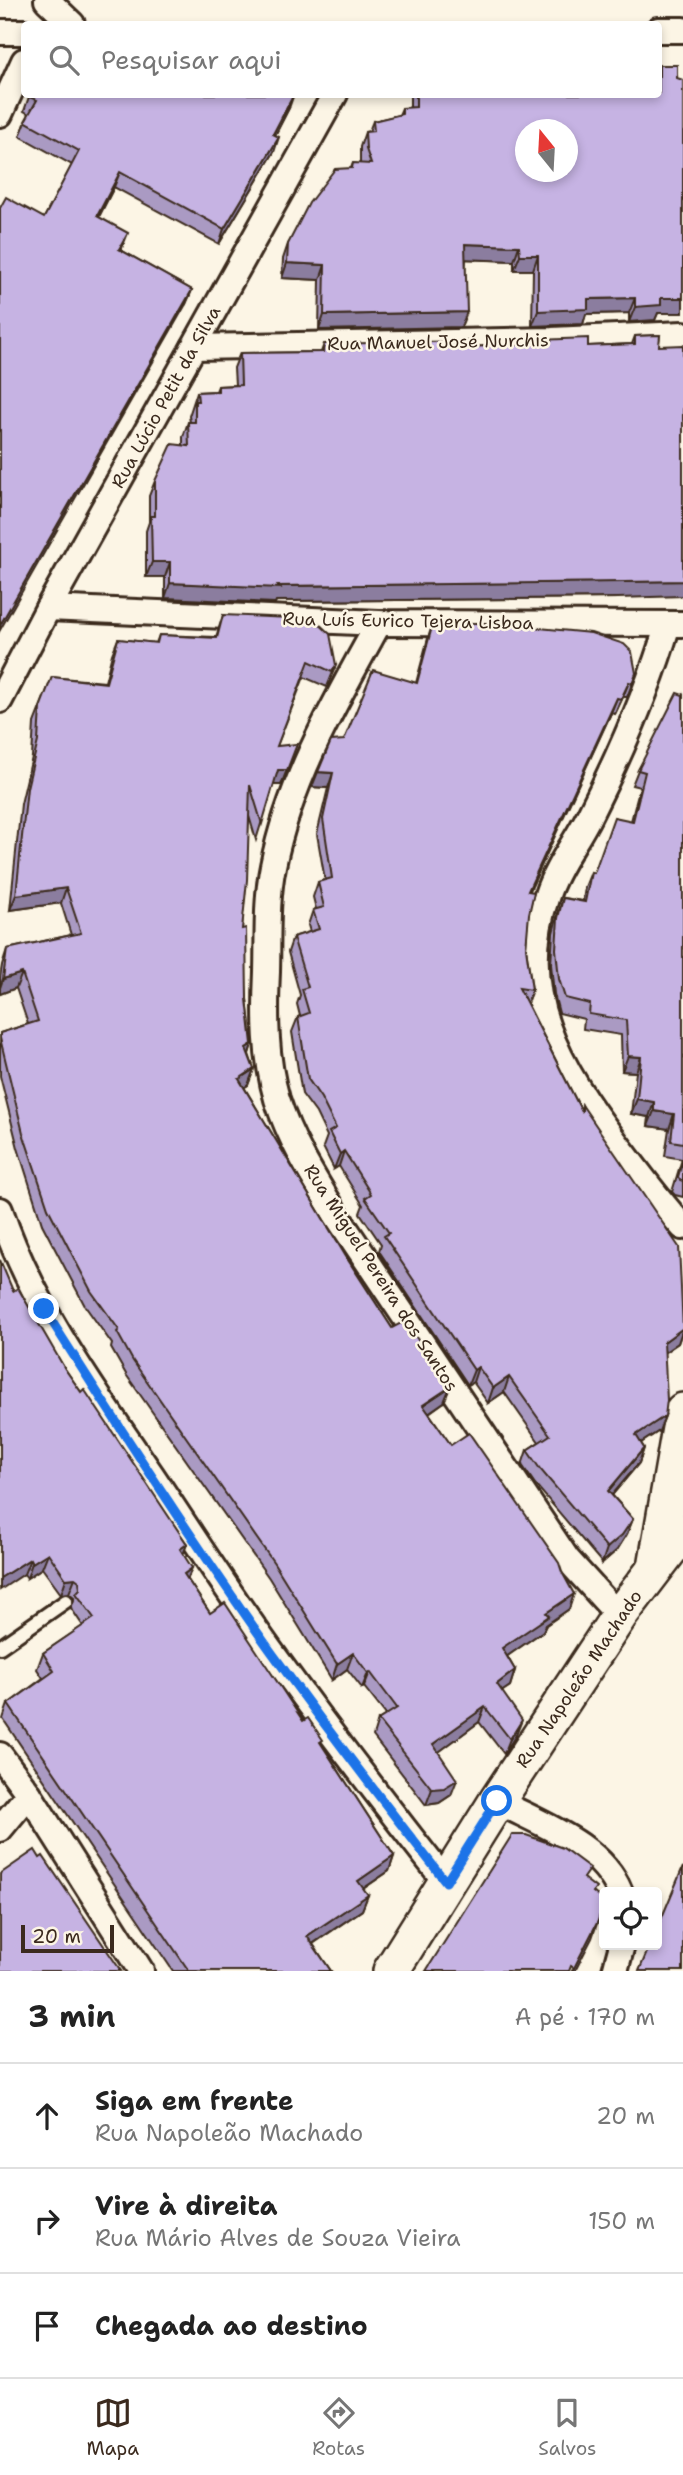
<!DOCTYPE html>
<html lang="pt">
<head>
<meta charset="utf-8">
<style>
  :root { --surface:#fff; --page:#f6f6f6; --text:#222; --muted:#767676; --line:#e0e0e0; --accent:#3b2a1e }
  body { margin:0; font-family:"Shantell Sans",sans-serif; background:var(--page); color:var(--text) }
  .controls { position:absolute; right:21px; bottom:21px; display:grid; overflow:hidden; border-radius:7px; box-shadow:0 4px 10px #0003 }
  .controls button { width:63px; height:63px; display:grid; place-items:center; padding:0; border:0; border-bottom:2px solid var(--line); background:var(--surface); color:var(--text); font:35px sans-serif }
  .compass { position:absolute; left:515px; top:119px; width:63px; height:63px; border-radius:50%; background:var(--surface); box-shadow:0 4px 10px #0003; rotate:342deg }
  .scale { position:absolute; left:21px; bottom:18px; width:93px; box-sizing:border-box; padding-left:7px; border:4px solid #3b2a1e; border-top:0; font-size:19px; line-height:24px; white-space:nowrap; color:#3b2a1e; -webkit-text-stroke:5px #fcf5e5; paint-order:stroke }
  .stop { position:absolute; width:21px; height:21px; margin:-16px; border:5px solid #1a73e8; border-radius:50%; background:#fff }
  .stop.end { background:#1a73e8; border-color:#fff; box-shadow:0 2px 7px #0008 }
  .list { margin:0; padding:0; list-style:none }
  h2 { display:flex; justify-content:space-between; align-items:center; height:91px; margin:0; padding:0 28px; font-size:30px }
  h2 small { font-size:23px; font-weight:400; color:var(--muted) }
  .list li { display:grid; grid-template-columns:46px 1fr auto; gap:21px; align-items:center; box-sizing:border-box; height:105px; padding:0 28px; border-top:2px solid var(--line) }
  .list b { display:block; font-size:26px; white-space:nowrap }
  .list p { margin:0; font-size:23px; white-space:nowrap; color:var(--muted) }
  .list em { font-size:23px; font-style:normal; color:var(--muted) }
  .icon { flex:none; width:38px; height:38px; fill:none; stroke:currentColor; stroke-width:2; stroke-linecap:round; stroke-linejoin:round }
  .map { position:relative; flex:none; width:683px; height:1971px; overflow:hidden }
  .search { position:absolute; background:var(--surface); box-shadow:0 4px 10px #0003; left:21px; right:21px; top:21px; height:77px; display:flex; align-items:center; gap:18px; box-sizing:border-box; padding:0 24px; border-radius:7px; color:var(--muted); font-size:26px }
  .sheet { height:406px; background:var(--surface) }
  nav { display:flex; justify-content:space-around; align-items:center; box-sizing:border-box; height:98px; border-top:2px solid var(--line); background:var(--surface); font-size:19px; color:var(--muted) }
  nav a { display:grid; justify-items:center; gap:4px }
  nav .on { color:var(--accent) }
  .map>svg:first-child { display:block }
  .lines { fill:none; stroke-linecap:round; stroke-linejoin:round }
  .service-casing { stroke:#3b2a1e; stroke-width:18 }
  .minor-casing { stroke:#3b2a1e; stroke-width:30 }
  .secondary-casing { stroke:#3b2a1e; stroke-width:40 }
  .service { stroke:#fcf5e5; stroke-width:12 }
  .minor { stroke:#fcf5e5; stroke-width:24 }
  .secondary { stroke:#fcf5e5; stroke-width:35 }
  .wall { fill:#aa9ac3; stroke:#3b2a1e; stroke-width:2 }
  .shaded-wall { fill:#8b7d9f; stroke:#3b2a1e; stroke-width:2 }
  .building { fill:#c6b3e3; stroke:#3b2a1e; stroke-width:2; fill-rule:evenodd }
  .route { stroke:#1a73e8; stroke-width:9 }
  .labels { text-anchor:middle; stroke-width:5; stroke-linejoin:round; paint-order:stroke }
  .street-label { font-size:18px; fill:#3b2a1e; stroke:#fcf5e5 }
</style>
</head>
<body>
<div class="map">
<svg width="683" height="1971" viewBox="0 0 683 1971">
  <rect width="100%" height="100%" fill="#fcf5e5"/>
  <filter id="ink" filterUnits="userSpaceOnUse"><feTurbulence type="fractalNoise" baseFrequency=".0143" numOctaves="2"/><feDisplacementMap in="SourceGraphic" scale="14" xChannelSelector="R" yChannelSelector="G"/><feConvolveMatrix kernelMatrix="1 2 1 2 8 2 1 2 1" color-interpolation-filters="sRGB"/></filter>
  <g filter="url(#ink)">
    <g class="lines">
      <defs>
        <path id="service" d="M0,1647L66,1601"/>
        <g id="minor">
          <path d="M47,0L72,24"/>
          <path d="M658,30H683"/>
          <path d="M0,32H24"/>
          <path d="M0,114L24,61"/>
          <path d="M194,347L552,340L683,334"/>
          <path d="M48,608L379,623L683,624"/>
          <path d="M379,623C337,699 290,779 273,866C266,900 268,938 267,972C265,1014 265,1058 277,1099C290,1140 313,1177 335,1213L567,1559L619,1616"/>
          <path d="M668,624C648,691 621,753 589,816C576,842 556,867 547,895C513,992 560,1069 617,1144C638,1172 659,1201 683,1227"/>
          <path d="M0,700L48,608L335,94"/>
          <path d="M0,1210C33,1308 97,1395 155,1480C193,1537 230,1595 270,1650C327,1729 386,1806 446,1882"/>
          <path d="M0,1755L29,1794L141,1971"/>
          <path d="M497,1801C540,1824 601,1844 620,1892"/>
          <path d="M0,1829L29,1794"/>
          <path d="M615,1971L622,1945"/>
        </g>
        <g id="secondary">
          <path d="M657,1561L683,1411"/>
          <path d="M391,1971L497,1801L619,1616L683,1532"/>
        </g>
      </defs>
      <use href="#service" class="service-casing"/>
      <use href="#minor" class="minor-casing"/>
      <use href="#secondary" class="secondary-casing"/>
      <use href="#service" class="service"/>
      <use href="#minor" class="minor"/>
      <use href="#secondary" class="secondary"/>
    </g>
    <g class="wall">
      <path d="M677,78L658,313L655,320L629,322V313L586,314L583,324L532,326L533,270H514V261L466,259L461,327L319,330L320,280L282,278L283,259L288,244L351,168L353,163L360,164V147L365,132L369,131L373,121L399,115L402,108H410V94H659Z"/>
      <path d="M30,94L289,108L275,135L274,152L219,244L114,187L99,217L122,248L121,250L192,290L186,304L44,218L72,165L20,136L29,114L24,111Z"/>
      <path d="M660,335L618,598L276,601L275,603L165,598V577H146V531L149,522V496L155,481L183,445V437L188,422H190L189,416L197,392L216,391L218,386L235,385L234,368L240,353L321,352L324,344L468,347L536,344L538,340L588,346L632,344L635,336Z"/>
      <path d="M223,615L336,665L327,687L304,677L277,746L281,785H273L256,840L249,816L242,929L247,999L252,1044L249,1054L254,1069L248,1085L244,1087L348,1260L392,1328L450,1387L444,1402L429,1413L451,1445L569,1609L546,1625L543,1631L507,1656L515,1670L510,1686L502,1691L516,1735L504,1754L479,1722L438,1752L451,1795L439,1803L426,1805L373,1736L378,1720L386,1715L364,1687L362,1688L347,1669L332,1680L269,1578L127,1376L111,1348L112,1344L85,1306L42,1224L18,1148L0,1076V1033L28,1024L16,988L0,994V977L2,965L7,949L71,935L61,903L10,910L21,804L32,757L34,723L52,677L105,682L112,654L118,639L156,643L159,635L216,637Z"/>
      <path d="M433,623L636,673L627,697H623L615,714L611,713L529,891L526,948L532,990L527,1003L581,1110L582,1105L683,1316V1330L678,1343L664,1352L665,1416L659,1431L641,1443L644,1448L639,1463L612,1495L633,1519L627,1534L617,1550L602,1563L535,1484L522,1465L527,1450L539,1442L504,1392L488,1403L473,1382L468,1385L379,1251L381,1244L360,1213L363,1205L339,1166L334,1169L323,1147L327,1136L316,1113L302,1094L292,1032L298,1017L300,1016L297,1004L300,995L288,952L293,937L310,932L308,925L313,910L316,909L313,897L318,882L325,880L317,834L328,788L312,787L344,740L416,683L428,638Z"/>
      <path d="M683,695V1197L675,1195L672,1192L682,1159L665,1156L669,1129L648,1126L649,1117L631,1114L636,1072L622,1071L621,1035L583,1029L584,1019L559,1013L554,994L551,964L553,933L558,913L563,898L583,901L585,887L591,872L594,873L631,821L640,787L632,785L638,770Z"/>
      <path d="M13,1291L65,1369L187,1544L183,1554L188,1580L210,1613L322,1745L394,1856L389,1871L363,1889L368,1895L362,1910L313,1944L331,1971H173L3,1719L8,1704L43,1678L37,1669L43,1653L83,1626L71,1608L74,1600V1597L69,1593L61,1594L42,1568L27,1578L24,1574Z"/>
    </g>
    <g class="shaded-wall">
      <path d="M294,94L289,108L268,149L273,134Z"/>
      <path d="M279,137L274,152L219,244L224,229Z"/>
      <path d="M120,172L114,187L91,231L97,216Z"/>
      <path d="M128,233L122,248L114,264L119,249Z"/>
      <path d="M465,244L519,246L514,261L460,259Z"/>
      <path d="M520,255H538L533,270H514Z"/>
      <path d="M287,263L325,265L320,280L282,278Z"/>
      <path d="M192,290L186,304L0,630V625Z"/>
      <path d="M635,298L629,313L586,314L583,324L532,326L538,311L588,299Z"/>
      <path d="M661,298H683V313H658L655,320L629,322L635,307Z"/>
      <path d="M467,312L461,327L319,330L324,315Z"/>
      <path d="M152,562H170L165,577H146Z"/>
      <path d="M683,581V596L618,598L276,601L275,603L165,598L170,583L278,586Z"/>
      <path d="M629,682L623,697L615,714L621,699Z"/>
      <path d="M617,698L611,713L523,906L528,891Z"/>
      <path d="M297,744L281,785H272L278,770Z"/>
      <path d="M318,772L333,773L328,788L312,787Z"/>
      <path d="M66,888L61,903L10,910L16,895Z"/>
      <path d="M22,973L16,988L0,994V988L3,979Z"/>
      <path d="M252,1044L247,1060L246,1048Z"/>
      <path d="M628,1056L641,1057L636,1072L622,1071Z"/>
      <path d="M254,1069L248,1085L234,1094L239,1079Z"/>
      <path d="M637,1099L654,1102L649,1117L631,1114Z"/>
      <path d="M654,1111L674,1114L669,1129L648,1126Z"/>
      <path d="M344,1151L339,1166L334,1169L340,1154Z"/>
      <path d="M683,1328L678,1343L658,1357L664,1342Z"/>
      <path d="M478,1367L473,1382L468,1385L474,1370Z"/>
      <path d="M509,1377L504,1392L488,1403L493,1388Z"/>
      <path d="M450,1387L444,1402L418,1420L423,1405Z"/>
      <path d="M665,1416L659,1431L630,1450L636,1435Z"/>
      <path d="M644,1448L639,1463L603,1506L608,1491Z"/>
      <path d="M633,1519L627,1534L617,1550L602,1563L607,1548Z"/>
      <path d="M187,1544L181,1560L180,1549Z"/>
      <path d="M48,1553L42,1568L27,1578L32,1563Z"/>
      <path d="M30,1559L24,1574L0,1590V1578Z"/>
      <path d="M192,1568L186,1583L184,1574Z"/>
      <path d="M75,1578L69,1593L61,1594L66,1579Z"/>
      <path d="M574,1594L569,1609L546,1625L543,1631L496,1664L502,1648L546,1613Z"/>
      <path d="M353,1653L347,1669L332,1680L337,1664Z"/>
      <path d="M515,1670L510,1686L491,1699L497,1684Z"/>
      <path d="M370,1672L364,1687L362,1688L368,1673Z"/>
      <path d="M485,1707L479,1722L428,1760L433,1744Z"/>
      <path d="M522,1720L516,1735L504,1754L510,1739Z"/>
      <path d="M457,1780L451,1795L439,1803L426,1805L432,1789Z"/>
      <path d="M394,1856L389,1871L352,1896L358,1881Z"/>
      <path d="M368,1895L362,1910L302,1951L307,1936Z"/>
      <path d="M598,1921L592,1938L575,1971H572Z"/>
    </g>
    <g class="building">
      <path d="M659,65H677V78L683,80V298H661V305L635,307V298L588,299V309L538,311V255H520L519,246L465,244L467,312L324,315L325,265L287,263L288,244L309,203L335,169L352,168L353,163L371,164L366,149L365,132L374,131L373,121L402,114V108L416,107V94H659ZM526,130H568V172H526Z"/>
      <path d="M30,94H294L273,134L279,137L224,229L120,172L97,216L128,233L119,249L192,290L0,625V208L6,197L44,218L79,151L25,121L37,100L29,97Z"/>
      <path d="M660,335L659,346L683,345V581L624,582L278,586L280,588L170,583V562H152L151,516H155V481L172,444L189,446L188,422H195V401H198L197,392L218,391V386L241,385L240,353L323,352L324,344L468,341V347L538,344V340L588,338V346L635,344V336Z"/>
      <path d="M223,615L314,619L330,634L336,665L332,672L309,661L277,746L297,744L287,770H278L262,824L250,785L247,880L242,929L246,928L247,999L252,1044L246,1048L254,1069L239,1079L348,1260L392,1328L405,1321L450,1387L423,1405L451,1445L469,1433L559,1563L562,1572L574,1594L546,1613L549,1616L502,1648L515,1670L497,1684L522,1720L510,1739L485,1707L433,1744L457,1780L444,1788L432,1789L378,1720L397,1708L370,1672L368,1673L353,1653L337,1664L274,1563L133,1361L117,1332L119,1330L91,1291L48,1208L23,1133L0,1038V1033L38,1021L22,973L3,979L7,949L81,933L66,888L16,895L27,788L38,741L40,708L52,677L106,683L118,639L157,643L159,635L217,638Z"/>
      <path d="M433,623H486L591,633L624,644L632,652L636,673L632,683L629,682L621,699L617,698L528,891L534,892L529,914L526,948L532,990L519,988L582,1112V1105L679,1247L683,1328L664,1342L667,1400L665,1416L636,1435L644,1448L608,1491L633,1519L622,1535L607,1548L540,1469L527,1450L550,1435L509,1377L493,1388L478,1367L474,1370L384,1236L389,1233L365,1198L371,1194L344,1151L340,1154L329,1132L336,1128L321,1098L308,1079L298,1017L309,1013L302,989L308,987L293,937L319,929L313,910L324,907L318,882L332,878L323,819L333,773L318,772L331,741L344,740L373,670L417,683Z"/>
      <path d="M677,693L683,695V1143L671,1141L674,1114L654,1111V1102L637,1099L641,1057L628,1056L626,1020L589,1014L590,1004L565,998L559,979L556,949L558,918L563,898L585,902L591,872L594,873L614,817L633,821L645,772L638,770Z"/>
      <path d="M683,1159V1181L680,1180L678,1177Z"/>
      <path d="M0,1260L13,1291L18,1288L65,1369L81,1392L84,1389L187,1544L180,1549L192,1568L184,1574L210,1613L225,1603L303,1721L308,1718L323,1740L320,1742L394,1856L358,1881L368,1895L307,1936L331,1971H189L8,1704L54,1671L43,1653L94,1618L76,1593L80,1589L79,1581L75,1578L66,1579L48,1553L32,1563L30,1559L0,1578Z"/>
      <path d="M512,1835H526L563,1848L590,1868L583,1878L596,1888L593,1892L604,1901L598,1921L574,1968L571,1966L569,1971H426Z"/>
      <path d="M35,1850L40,1858L43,1856L121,1971H0V1874Z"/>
      <path d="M683,1867V1971H639L650,1945H657V1929Z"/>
    </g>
  </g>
  <g class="lines" filter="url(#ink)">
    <path class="route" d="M44,1309C117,1424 191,1539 270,1650C327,1729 386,1806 446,1882L497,1801"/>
  </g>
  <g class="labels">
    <g class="street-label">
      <text transform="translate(438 342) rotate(-1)" y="6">Rua Manuel José Nurchis</text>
      <text transform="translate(166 397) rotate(-61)" y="6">Rua Lúcio Petit da Silva</text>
      <text transform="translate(408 621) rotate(1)" y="6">Rua Luís Eurico Tejera Lisboa</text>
      <text transform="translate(381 1278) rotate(57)" y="6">Rua Miguel Pereira dos Santos</text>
      <text transform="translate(579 1679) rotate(-56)" y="6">Rua Napoleão Machado</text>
    </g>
  </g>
</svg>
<div class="controls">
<button><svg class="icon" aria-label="locate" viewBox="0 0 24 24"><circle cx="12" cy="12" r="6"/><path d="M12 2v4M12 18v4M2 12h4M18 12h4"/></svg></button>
</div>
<svg class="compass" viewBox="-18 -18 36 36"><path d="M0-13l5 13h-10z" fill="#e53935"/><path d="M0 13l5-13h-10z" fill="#767676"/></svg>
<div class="scale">20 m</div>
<div class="stop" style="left:497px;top:1801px"></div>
<div class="stop end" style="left:44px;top:1309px"></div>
<div class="search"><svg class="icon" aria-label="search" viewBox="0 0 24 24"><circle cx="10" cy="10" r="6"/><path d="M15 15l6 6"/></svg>Pesquisar aqui</div>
</div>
<section class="sheet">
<h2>3 min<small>A pé · 170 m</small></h2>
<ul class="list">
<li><svg class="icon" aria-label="ahead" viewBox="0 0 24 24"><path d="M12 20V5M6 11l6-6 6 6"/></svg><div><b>Siga em frente</b><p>Rua Napoleão Machado</p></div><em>20 m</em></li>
<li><svg class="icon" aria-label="right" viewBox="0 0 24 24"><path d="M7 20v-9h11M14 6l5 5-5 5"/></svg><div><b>Vire à direita</b><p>Rua Mário Alves de Souza Vieira</p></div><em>150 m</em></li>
<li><svg class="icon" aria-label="arrive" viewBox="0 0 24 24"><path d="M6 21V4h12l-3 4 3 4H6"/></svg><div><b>Chegada ao destino</b></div></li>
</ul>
</section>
<nav>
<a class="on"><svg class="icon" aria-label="map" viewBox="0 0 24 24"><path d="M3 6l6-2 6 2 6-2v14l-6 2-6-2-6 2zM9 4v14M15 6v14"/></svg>Mapa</a>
<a><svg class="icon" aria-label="directions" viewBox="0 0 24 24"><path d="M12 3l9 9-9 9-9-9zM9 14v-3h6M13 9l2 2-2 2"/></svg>Rotas</a>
<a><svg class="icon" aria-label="saved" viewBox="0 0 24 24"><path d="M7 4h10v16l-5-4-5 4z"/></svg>Salvos</a>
</nav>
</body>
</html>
